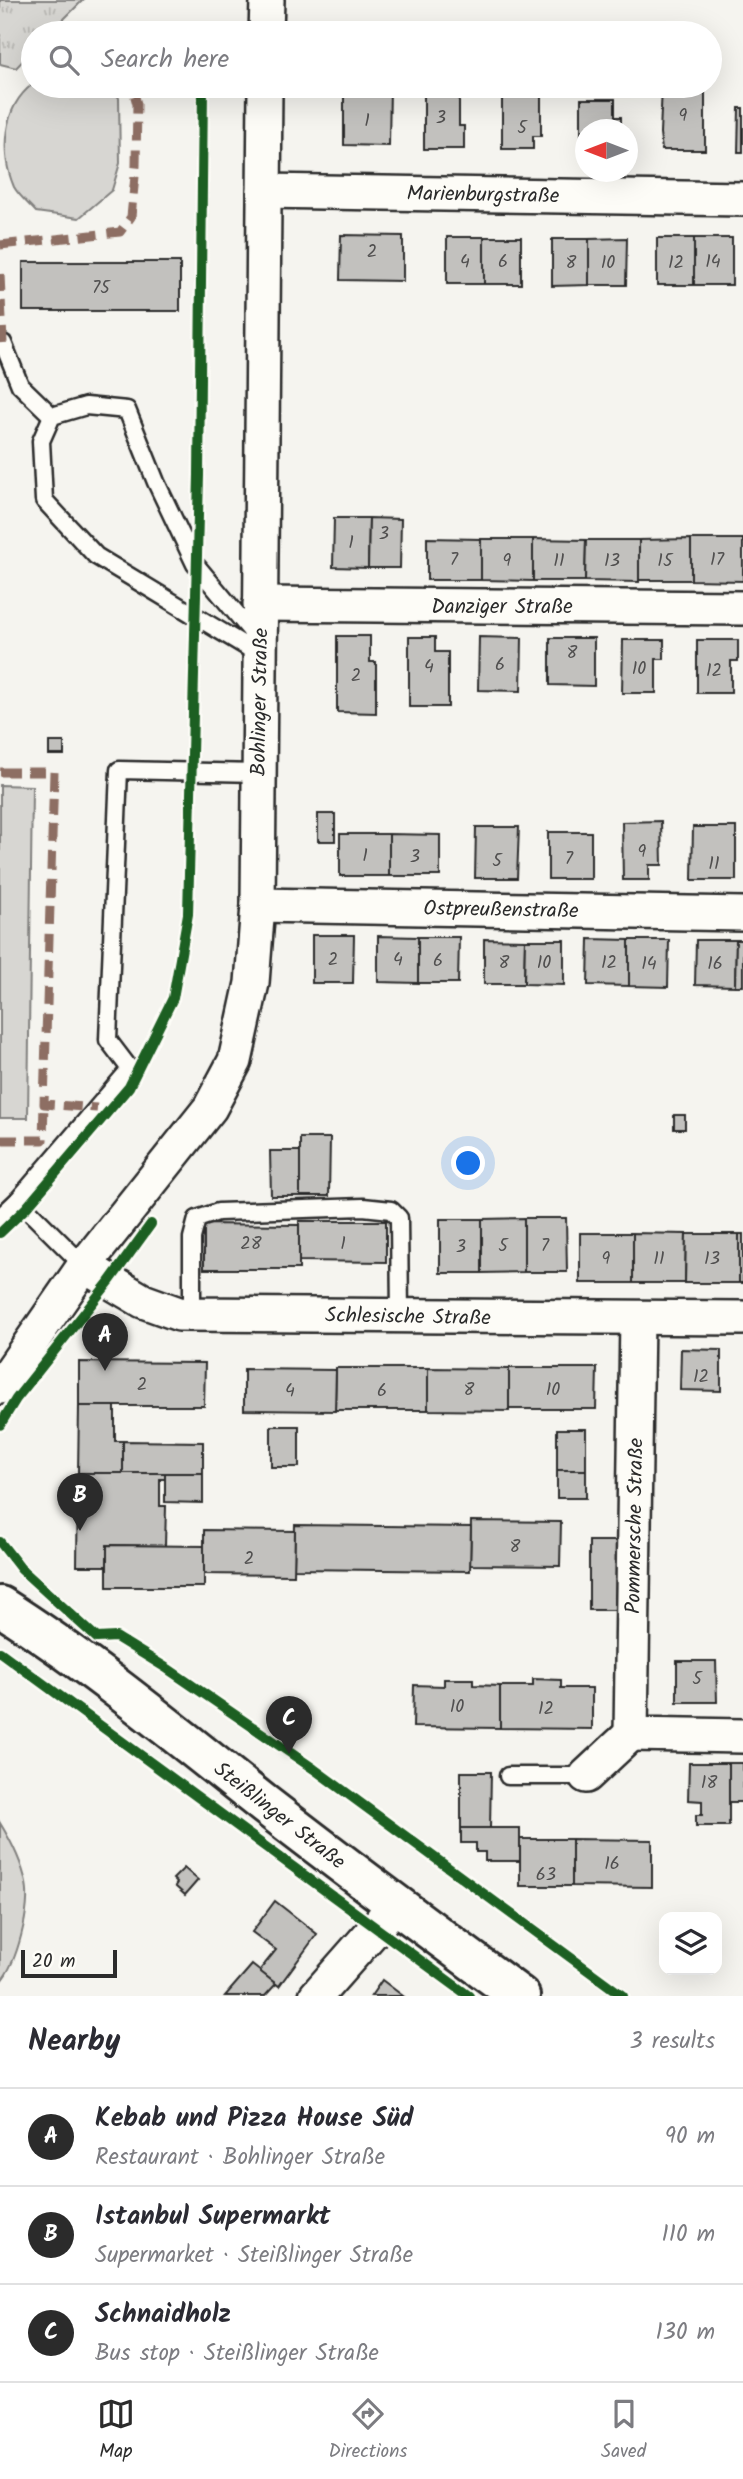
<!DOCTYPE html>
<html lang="en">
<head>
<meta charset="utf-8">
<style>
  :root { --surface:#fff; --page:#f7f7f7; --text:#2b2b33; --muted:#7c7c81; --line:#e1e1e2; --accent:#2b2b2b }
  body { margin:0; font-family:Kalam,sans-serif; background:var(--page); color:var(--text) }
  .controls { position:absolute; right:21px; bottom:21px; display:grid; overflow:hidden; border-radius:14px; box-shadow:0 7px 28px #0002 }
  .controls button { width:63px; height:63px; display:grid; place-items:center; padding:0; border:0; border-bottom:2px solid var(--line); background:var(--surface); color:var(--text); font:35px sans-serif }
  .compass { position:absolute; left:575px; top:119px; width:63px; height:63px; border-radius:50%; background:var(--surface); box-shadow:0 7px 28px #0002; rotate:270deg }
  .scale { position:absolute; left:21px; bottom:18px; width:96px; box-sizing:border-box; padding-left:7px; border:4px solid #2b2b2b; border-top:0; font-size:19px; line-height:24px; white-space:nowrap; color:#2b2b2b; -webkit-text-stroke:5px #fdfcf7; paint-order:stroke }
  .you { position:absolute; left:469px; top:1164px; width:24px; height:24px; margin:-18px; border:5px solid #fff; border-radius:50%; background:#1a73e8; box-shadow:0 0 0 10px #1a73e833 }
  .badge { display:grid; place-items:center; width:46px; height:46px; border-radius:50%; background:var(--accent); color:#fff; font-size:23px; font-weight:700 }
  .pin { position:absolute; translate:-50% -58px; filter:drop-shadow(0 2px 4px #0008) }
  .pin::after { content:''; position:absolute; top:37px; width:24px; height:21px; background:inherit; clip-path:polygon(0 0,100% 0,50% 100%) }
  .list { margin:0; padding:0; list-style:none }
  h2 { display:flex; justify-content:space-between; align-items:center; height:91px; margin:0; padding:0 28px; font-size:30px }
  h2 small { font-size:23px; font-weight:400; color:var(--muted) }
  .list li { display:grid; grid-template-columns:46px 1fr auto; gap:21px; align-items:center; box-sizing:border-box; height:98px; padding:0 28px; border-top:2px solid var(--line) }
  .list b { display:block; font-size:26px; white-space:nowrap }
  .list p { margin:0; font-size:23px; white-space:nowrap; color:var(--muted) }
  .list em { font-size:23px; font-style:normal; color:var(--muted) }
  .icon { flex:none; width:38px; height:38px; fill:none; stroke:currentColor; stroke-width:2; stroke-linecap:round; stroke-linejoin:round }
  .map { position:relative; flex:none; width:743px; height:1996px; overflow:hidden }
  .search { position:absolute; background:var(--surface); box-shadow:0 7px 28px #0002; left:21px; right:21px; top:21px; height:77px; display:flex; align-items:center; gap:18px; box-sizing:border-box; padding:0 24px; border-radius:38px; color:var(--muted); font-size:26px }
  .sheet { height:385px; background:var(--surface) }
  nav { display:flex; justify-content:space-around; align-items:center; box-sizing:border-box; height:98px; border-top:2px solid var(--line); background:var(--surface); font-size:19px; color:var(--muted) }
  nav a { display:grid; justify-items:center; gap:4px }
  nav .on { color:var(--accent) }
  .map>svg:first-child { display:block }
  .grass { fill:url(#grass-tufts); stroke:#81807e; stroke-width:2 }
  .green { fill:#d7d6d2; stroke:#81807e; stroke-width:2 }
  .building { fill:#c2c1be; stroke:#2b2b2b; stroke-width:2 }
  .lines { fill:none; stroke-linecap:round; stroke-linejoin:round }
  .lane-casing { stroke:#2b2b2b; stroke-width:21 }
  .street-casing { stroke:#2b2b2b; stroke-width:38 }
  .secondary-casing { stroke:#2b2b2b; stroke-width:44 }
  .lane { stroke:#fdfcf7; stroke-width:16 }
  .street { stroke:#fdfcf7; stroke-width:33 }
  .secondary { stroke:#fdfcf7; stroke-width:38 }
  .quiet { stroke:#8d6e63; stroke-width:9; stroke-dasharray:18 9; stroke-linecap:butt }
  .cycleway-casing { stroke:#fdfcf7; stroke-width:15 }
  .cycleway { stroke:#1b5e20; stroke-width:10 }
  .labels { text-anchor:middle; stroke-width:6; stroke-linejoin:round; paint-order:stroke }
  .number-label { font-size:18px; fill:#515050 }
  .street-label { font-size:21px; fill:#2b2b2b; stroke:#fdfcf7 }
</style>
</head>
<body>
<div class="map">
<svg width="743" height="1996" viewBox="0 0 743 1996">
  <defs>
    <pattern id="grass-tufts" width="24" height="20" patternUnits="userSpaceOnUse" patternTransform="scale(1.75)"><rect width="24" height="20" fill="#d7d6d2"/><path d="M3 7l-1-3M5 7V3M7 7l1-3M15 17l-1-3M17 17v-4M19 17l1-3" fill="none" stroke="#b9b8b4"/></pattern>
  </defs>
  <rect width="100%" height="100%" fill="#f5f4ef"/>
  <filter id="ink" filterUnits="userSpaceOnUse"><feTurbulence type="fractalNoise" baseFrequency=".0143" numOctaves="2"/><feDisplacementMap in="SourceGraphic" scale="14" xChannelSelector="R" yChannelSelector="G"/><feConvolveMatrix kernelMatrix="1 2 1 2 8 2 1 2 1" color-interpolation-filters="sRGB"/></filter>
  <g filter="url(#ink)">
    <path class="grass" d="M0,0H83L50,33H33V50L16,68L0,64Z"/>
    <g class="green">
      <path d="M33,84L110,86L119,98L120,163L112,190L79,218L36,212C29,204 19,196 14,187C0,154 2,107 33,84Z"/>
      <path d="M0,785L32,786L28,1118H0Z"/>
      <path d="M0,1823C11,1841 22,1863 26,1883C31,1908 17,1964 0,1982Z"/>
    </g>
    <g class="building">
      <path d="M342,86H390L389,146L344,145V95H341Z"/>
      <path d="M662,86H705V150H662L660,133Z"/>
      <path d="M541,92V136H533V149H502V93Z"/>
      <path d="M424,93H459V126H464V149H424Z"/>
      <path d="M581,99H615V117H621V130H586V150H581Z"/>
      <path d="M739,108H743V152H738Z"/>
      <path d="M341,235L403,236V281L340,280Z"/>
      <rect x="447" y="237" width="37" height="47"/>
      <rect x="484" y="237" width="37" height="47"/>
      <path d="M627,238L626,285H589V239Z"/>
      <rect x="657" y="238" width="37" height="47"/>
      <rect x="694" y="238" width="38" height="47"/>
      <path d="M552,239H589V285L552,286Z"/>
      <rect x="23" y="262" width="157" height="49"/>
      <path d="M334,518H369L368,568L333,567Z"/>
      <path d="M369,518L401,519L400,568H368Z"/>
      <path d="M427,538L481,539V580H427Z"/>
      <path d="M481,539H533V581L481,580Z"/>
      <path d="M533,539L586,540L585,581H533Z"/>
      <path d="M691,539V580H639V540Z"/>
      <path d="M691,539H743V581L691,580Z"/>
      <path d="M586,540H639V582L585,581Z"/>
      <path d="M337,636H370V662H376V713L337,712Z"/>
      <path d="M409,637H435V652H448V707H409Z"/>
      <path d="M479,637L522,638L521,691L478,690Z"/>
      <path d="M550,638H594V686L550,685Z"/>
      <path d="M623,640H664V659H656V693H622Z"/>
      <path d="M697,640H738V661H731V693H697Z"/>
      <rect x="49" y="742" width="15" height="13"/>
      <rect x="318" y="814" width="17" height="27"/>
      <path d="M661,821L662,865H649V880H623L622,822Z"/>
      <path d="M476,827H519L517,878H475Z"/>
      <path d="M693,827H736V880H692Z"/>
      <rect x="548" y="832" width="43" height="47"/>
      <rect x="340" y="834" width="49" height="42"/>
      <path d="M389,834L440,835V876H389Z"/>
      <path d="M312,935H354L353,983H312Z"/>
      <path d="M378,936L418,937V983L378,982Z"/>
      <path d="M418,937H459L458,983H418Z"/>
      <path d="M484,939L525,940L524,984H484Z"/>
      <path d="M589,939L629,940V986L588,985Z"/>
      <path d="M525,940H564V985L524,984Z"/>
      <path d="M629,940H669L668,987L629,986Z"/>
      <path d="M696,940H736L735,986L695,985Z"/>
      <path d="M736,940H743V986H735Z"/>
      <rect x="674" y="1115" width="11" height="14"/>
      <path d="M300,1138H330L329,1196H300Z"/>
      <path d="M270,1151H300V1196H271Z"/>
      <path d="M524,1218H566L567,1272H524Z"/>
      <path d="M524,1218V1272L482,1273V1219Z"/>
      <rect x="440" y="1219" width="42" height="54"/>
      <path d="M299,1221H386V1262L299,1261Z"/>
      <path d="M204,1224L299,1225V1269H204Z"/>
      <rect x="580" y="1233" width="53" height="50"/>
      <path d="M633,1233L686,1234L685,1283H633Z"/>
      <path d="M686,1234H739V1283H685Z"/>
      <rect x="739" y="1234" width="4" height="49"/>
      <path d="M681,1349L721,1350V1391L680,1390Z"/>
      <path d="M79,1362L205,1363L204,1406H79Z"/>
      <path d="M336,1368H428V1410H335Z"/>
      <path d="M428,1368L509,1369V1411L428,1410Z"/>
      <path d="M509,1368H597L596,1409H509Z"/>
      <path d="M244,1369L336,1370L335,1411L244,1410Z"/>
      <path d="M79,1406H115V1441H123V1473H78Z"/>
      <rect x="271" y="1426" width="28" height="41"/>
      <rect x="557" y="1429" width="29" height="41"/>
      <path d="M123,1441L203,1442V1473H123Z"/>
      <rect x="557" y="1470" width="29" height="28"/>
      <path d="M78,1473H165V1479H160V1506H166L165,1546L107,1545V1566H77Z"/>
      <path d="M165,1473H203V1503L165,1502Z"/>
      <path d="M471,1521L561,1522L560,1566L470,1565Z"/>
      <path d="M295,1525L471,1527L470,1571L294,1569Z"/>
      <path d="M204,1530L295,1531L294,1575L204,1574Z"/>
      <rect x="589" y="1541" width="28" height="69"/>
      <path d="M107,1545L204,1546V1587H107Z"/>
      <path d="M677,1661H716L717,1702H677Z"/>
      <path d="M444,1679H473V1685L500,1686V1728L413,1727L414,1685L444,1686Z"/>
      <path d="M533,1679L561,1680V1688H592V1729L500,1728V1686H533Z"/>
      <path d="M689,1763H729V1826H696V1815H702V1801L688,1800Z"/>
      <rect x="729" y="1763" width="14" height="39"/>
      <path d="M461,1772H491L490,1828H461Z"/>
      <path d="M461,1828H520V1861H485V1852H476V1843H461Z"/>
      <rect x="520" y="1839" width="52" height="47"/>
      <path d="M572,1839L652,1840V1887L572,1886Z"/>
      <path d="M184,1868L198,1880L185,1895L175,1886L177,1883L173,1879Z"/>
      <path d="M275,1901L317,1934L279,1986L259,1971L276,1950L252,1932Z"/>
      <path d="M252,1965L276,1984L265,1996H225Z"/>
      <path d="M382,1980L403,1996H371Z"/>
    </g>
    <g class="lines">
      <defs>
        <g id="lane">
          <path d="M3,343L20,385L52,416"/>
          <path d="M256,637L195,564L156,482L127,410L86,406L52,416L41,441L44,500L96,556L260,655"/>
          <path d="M18,1200L84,1266"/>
          <path d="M0,1217L18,1200L130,1069L108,1040L119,770L258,773"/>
          <path d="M192,1314V1238L197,1219L218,1212L363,1207L391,1210L399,1218L400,1316"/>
          <path d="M508,1776H586"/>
        </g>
        <g id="street">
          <path d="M266,33L267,0"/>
          <path d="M264,191L743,199"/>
          <path d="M260,604L743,608"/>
          <path d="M258,905L743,914"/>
          <path d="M84,1266L143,1301L179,1314L743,1318"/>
          <path d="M637,1318L631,1734L743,1736"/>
          <path d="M0,1387L84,1266L210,1108L235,1061L252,983L258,905L265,86"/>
          <path d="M586,1776L631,1734"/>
          <path d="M316,1996L376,1928L394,1904"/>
        </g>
        <path id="secondary" d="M0,1606C93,1665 178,1736 264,1804C348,1869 434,1933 520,1996"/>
      </defs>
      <use href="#lane" class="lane-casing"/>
      <use href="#street" class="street-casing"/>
      <use href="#secondary" class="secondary-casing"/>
      <use href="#lane" class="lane"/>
      <use href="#street" class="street"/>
      <use href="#secondary" class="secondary"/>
      <g class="quiet">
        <path d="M0,245L120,232L131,217L136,166L137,104L132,86"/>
        <path d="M0,274L3,343"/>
        <path d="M0,772H54L44,1104L97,1108"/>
        <path d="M0,1140H43L44,1104"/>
      </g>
      <defs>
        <g id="cycleway">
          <path d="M0,1233L26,1208L129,1087L173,998L188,914L199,475L203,86"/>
          <path d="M0,1425L16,1399L109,1282L151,1224"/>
          <path d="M0,1542L21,1569L97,1638L116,1637L168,1669L314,1769L623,1996"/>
          <path d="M0,1652L469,1996"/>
        </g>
      </defs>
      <use href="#cycleway" class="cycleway-casing"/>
      <use href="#cycleway" class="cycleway"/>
    </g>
  </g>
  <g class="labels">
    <g class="number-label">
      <text x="683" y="121">9</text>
      <text x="441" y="123">3</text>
      <text x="367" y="126">1</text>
      <text x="522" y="133">5</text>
      <text x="372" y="257">2</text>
      <text x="465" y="267">4</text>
      <text x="503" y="267">6</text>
      <text x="713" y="267">14</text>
      <text x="571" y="268">8</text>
      <text x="608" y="268">10</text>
      <text x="676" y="268">12</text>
      <text x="101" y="293">75</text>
      <text x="384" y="539">3</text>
      <text x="351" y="548">1</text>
      <text x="454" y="565">7</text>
      <text x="717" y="565">17</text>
      <text x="507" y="566">9</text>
      <text x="559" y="566">11</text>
      <text x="612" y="566">13</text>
      <text x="665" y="566">15</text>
      <text x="572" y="658">8</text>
      <text x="500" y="670">6</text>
      <text x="429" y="672">4</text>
      <text x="639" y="674">10</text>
      <text x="714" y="676">12</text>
      <text x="356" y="681">2</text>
      <text x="642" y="857">9</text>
      <text x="365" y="861">1</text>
      <text x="415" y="862">3</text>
      <text x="569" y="864">7</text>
      <text x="497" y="866">5</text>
      <text x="714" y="869">11</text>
      <text x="333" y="965">2</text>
      <text x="398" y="965">4</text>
      <text x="438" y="966">6</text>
      <text x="504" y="968">8</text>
      <text x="544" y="968">10</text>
      <text x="609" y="968">12</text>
      <text x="649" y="969">14</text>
      <text x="715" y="969">16</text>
      <text x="251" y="1249">28</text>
      <text x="343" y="1249">1</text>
      <text x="503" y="1251">5</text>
      <text x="545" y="1251">7</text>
      <text x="461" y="1252">3</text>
      <text x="606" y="1264">9</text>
      <text x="659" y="1264">11</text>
      <text x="712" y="1264">13</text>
      <text x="701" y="1382">12</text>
      <text x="142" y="1390">2</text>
      <text x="469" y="1395">8</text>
      <text x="553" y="1395">10</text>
      <text x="290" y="1396">4</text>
      <text x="382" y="1396">6</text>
      <text x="515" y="1552">8</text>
      <text x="249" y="1564">2</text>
      <text x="697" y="1684">5</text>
      <text x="457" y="1712">10</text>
      <text x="546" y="1714">12</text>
      <text x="709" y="1788">18</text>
      <text x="612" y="1869">16</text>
      <text x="546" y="1880">63</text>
    </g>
    <g class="street-label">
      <text transform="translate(483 194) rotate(1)" y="7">Marienburgstraße</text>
      <text x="502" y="613">Danziger Straße</text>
      <text transform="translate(259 702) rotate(-89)" y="7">Bohlinger Straße</text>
      <text transform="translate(501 909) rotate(1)" y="7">Ostpreußenstraße</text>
      <text transform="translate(408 1316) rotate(1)" y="7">Schlesische Straße</text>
      <text transform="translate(634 1526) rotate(-89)" y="7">Pommersche Straße</text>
      <text transform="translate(280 1815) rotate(38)" y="7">Steißlinger Straße</text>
    </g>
  </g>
</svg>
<div class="controls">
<button><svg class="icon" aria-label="layers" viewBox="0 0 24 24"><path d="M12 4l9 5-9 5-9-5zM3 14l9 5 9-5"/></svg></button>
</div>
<svg class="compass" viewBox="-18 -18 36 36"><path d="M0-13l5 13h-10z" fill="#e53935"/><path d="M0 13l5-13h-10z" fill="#7c7c81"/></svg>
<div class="scale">20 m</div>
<div class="you"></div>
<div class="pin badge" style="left:105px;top:1371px">A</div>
<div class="pin badge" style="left:80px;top:1531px">B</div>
<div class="pin badge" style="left:289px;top:1754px">C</div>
<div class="search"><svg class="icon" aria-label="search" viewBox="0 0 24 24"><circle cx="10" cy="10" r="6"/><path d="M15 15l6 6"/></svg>Search here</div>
</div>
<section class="sheet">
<h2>Nearby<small>3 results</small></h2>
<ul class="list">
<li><span class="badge">A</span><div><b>Kebab und Pizza House Süd</b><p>Restaurant · Bohlinger Straße</p></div><em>90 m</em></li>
<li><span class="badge">B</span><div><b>Istanbul Supermarkt</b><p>Supermarket · Steißlinger Straße</p></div><em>110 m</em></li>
<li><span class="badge">C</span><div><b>Schnaidholz</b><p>Bus stop · Steißlinger Straße</p></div><em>130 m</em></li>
</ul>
</section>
<nav>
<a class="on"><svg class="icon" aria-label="map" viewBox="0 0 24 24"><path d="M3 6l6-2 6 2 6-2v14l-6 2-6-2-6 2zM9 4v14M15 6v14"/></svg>Map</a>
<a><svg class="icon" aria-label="directions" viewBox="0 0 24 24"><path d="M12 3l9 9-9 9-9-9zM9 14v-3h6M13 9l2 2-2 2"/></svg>Directions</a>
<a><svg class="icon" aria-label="saved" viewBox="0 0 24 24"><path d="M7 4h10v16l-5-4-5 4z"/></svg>Saved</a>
</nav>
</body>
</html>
